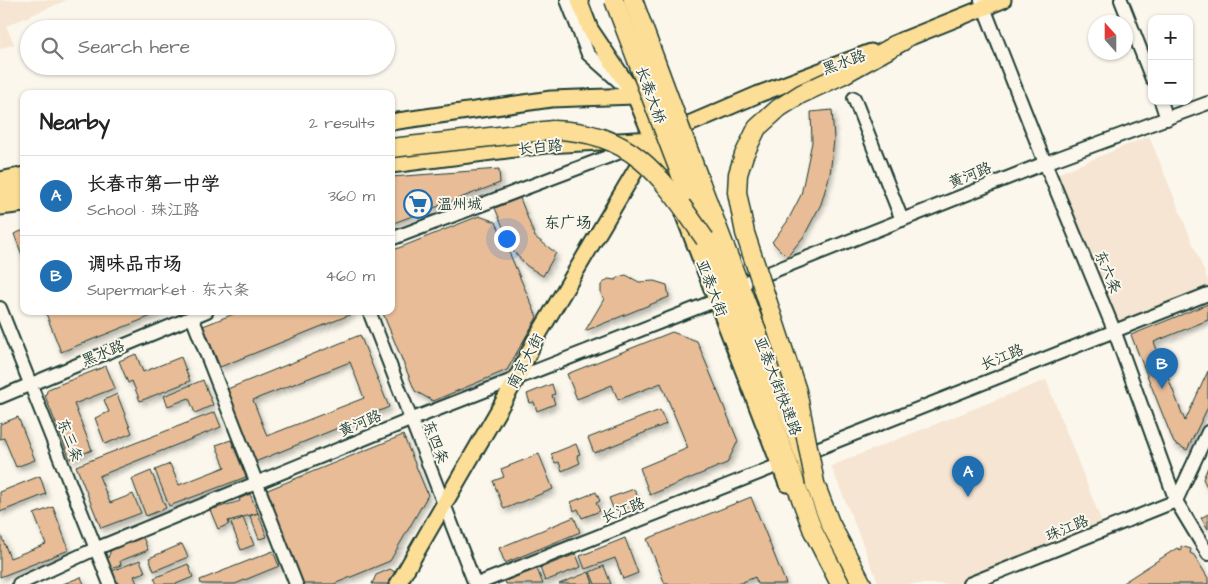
<!DOCTYPE html>
<html lang="en">
<head>
<meta charset="utf-8">
<style>
  :root { --surface:#fff; --page:#f6f6f6; --text:#222; --muted:#767676; --line:#e0e0e0; --accent:#1f6fb2 }
  body { margin:0; font-family:"Architects Daughter","LXGW WenKai TC",sans-serif; background:var(--page); color:var(--text) }
  .controls { position:absolute; right:15px; top:15px; display:grid; overflow:hidden; border-radius:10px; box-shadow:0 1px 4px #0004 }
  .controls button { width:45px; height:45px; display:grid; place-items:center; padding:0; border:0; border-bottom:1px solid var(--line); background:var(--surface); color:var(--text); font:25px sans-serif }
  .compass { position:absolute; left:1088px; top:15px; width:45px; height:45px; border-radius:50%; background:var(--surface); box-shadow:0 1px 4px #0004; rotate:339deg }
  .you { position:absolute; left:506px; top:238px; width:18px; height:18px; margin:-12px; border:4px solid #fff; border-radius:50%; background:#1a73e8; box-shadow:0 0 0 8px #1a73e833 }
  .badge { display:grid; place-items:center; width:32px; height:32px; border-radius:50%; background:var(--accent); color:#fff; font-size:16px; font-weight:700 }
  .pin { position:absolute; translate:-50% -41px; filter:drop-shadow(0 1px 2px #0008) }
  .pin::after { content:''; position:absolute; top:26px; width:18px; height:15px; background:inherit; clip-path:polygon(0 0,100% 0,50% 100%) }
  .list { margin:0; padding:0; list-style:none }
  h2 { display:flex; justify-content:space-between; align-items:center; height:65px; margin:0; padding:0 20px; font-size:21px }
  h2 small { font-size:16px; font-weight:400; color:var(--muted) }
  .list li { display:grid; grid-template-columns:32px 1fr auto; gap:15px; align-items:center; box-sizing:border-box; height:80px; padding:0 20px; border-top:1px solid var(--line) }
  .list b { display:block; font-size:19px; white-space:nowrap }
  .list p { margin:0; font-size:16px; white-space:nowrap; color:var(--muted) }
  .list em { font-size:16px; font-style:normal; color:var(--muted) }
  .icon { flex:none; width:28px; height:28px; fill:none; stroke:currentColor; stroke-width:2; stroke-linecap:round; stroke-linejoin:round }
  .map { position:relative; flex:none; width:1208px; height:584px; overflow:hidden }
  .search { position:absolute; background:var(--surface); box-shadow:0 1px 4px #0004; left:20px; top:20px; width:375px; height:55px; display:flex; align-items:center; gap:12px; box-sizing:border-box; padding:0 18px; border-radius:28px; color:var(--muted); font-size:19px }
  .panel { position:absolute; background:var(--surface); box-shadow:0 1px 4px #0004; left:20px; top:90px; width:375px; height:225px; border-radius:10px }
  .map>svg:first-child { display:block }
  .built { fill:#f5e5d2 }
  .building { fill:#e7bc97; stroke:#1f3d34; fill-rule:evenodd; filter:url(#shadow) }
  .lines { fill:none; stroke-linecap:round; stroke-linejoin:round }
  .minor-casing { stroke:#1f3d34; stroke-width:16 }
  .major-casing { stroke:#1f3d34; stroke-width:19 }
  .highway-casing { stroke:#1f3d34; stroke-width:21 }
  .minor { stroke:#fbf7ec; stroke-width:12 }
  .major { stroke:#fcde96; stroke-width:15 }
  .highway { stroke:#fcde96; stroke-width:18 }
  .highway-bridge-casing { stroke:#1f3d34; stroke-width:21; stroke-linecap:butt }
  .highway-bridge { stroke:#fcde96; stroke-width:18 }
  .labels { text-anchor:middle; stroke-width:4; stroke-linejoin:round; paint-order:stroke }
  .street-label { font-size:15px; fill:#1f3d34; stroke:#fbf7ec }
  .poi-label { font-size:15px; fill:#1f3d34; stroke:#fbf7ec; text-anchor:start }
  .neighbourhood-label { font-size:16px; fill:#1f3d34; stroke:#fbf7ec }
</style>
</head>
<body>
<div class="map">
<svg width="1208" height="584" viewBox="0 0 1208 584">
  <defs>
    <filter id="shadow"><feDropShadow dx="2.5" dy="4" stdDeviation="2.5" flood-color="#0004"/></filter>
  </defs>
  <rect width="100%" height="100%" fill="#fbf7ec"/>
  <filter id="ink" filterUnits="userSpaceOnUse"><feTurbulence type="fractalNoise" baseFrequency=".02" numOctaves="2"/><feDisplacementMap in="SourceGraphic" scale="10" xChannelSelector="R" yChannelSelector="G"/><feConvolveMatrix kernelMatrix="1 2 1 2 8 2 1 2 1" color-interpolation-filters="sRGB"/></filter>
  <g filter="url(#ink)">
    <g class="built">
      <path d="M0,0H67L6,26L14,44L0,49Z"/>
      <path d="M1149,136L1208,281V287L1118,323L1057,174Z"/>
      <path d="M1046,380L1104,528L960,584H879L831,466Z"/>
    </g>
    <g class="building">
      <path d="M832,110L834,140L830,174L821,204L804,236L787,257L772,242L787,222L801,195L812,142L811,112Z"/>
      <path d="M499,169L500,183L391,224V177Z"/>
      <path d="M520,198L535,237L556,253L543,276L527,266L513,251L495,208Z"/>
      <path d="M479,216L496,222L537,317L507,370L433,401L415,391L382,311H391V251Z"/>
      <path d="M24,230V260L14,234Z"/>
      <path d="M626,275L639,282L654,281L667,285L669,297L585,331L604,299L601,294V285L608,279L616,280L618,277Z"/>
      <path d="M1208,304V320L1154,342L1185,421L1208,371V407L1187,450L1174,443L1131,335Z"/>
      <path d="M45,311H164L61,352Z"/>
      <path d="M241,311H351L352,314L220,367L203,326Z"/>
      <path d="M672,332L697,341L738,441L727,463L650,495L640,468L688,448L661,383L618,400L612,385L577,399L567,374Z"/>
      <path d="M360,335L389,407L255,462L225,390ZM350,362L364,398L267,436L253,400Z"/>
      <path d="M136,354L143,372L181,357L190,381L140,401L132,381L128,383L119,361Z"/>
      <path d="M106,366L115,388L74,404L92,450L70,459L45,396L48,389Z"/>
      <path d="M203,380L213,405L195,413L189,398L168,406L164,396Z"/>
      <path d="M552,384L555,394L552,395L555,404L537,411L534,402L530,403L527,394Z"/>
      <path d="M117,394L132,433L105,444L95,418L109,412L104,400Z"/>
      <path d="M660,410L666,424L594,453L588,438Z"/>
      <path d="M215,412L221,427L99,476L110,503L133,494L141,513L101,528L76,466Z"/>
      <path d="M18,417L35,460L16,467L4,438L0,439V424Z"/>
      <path d="M403,435L428,495L390,561L334,584H303L265,491Z"/>
      <path d="M231,440L246,477L169,506L155,470L170,464L179,485L225,467L216,445Z"/>
      <path d="M576,444L580,454L577,455L580,463L562,471L559,462L555,463L551,454Z"/>
      <path d="M539,454L553,489L504,509L493,481L504,477L501,469Z"/>
      <path d="M1208,467V489L1203,479Z"/>
      <path d="M151,471L166,508L146,516L132,479Z"/>
      <path d="M40,476L46,494L0,512V492Z"/>
      <path d="M634,489L638,498L635,500L638,508L620,515L617,506L613,508L609,498Z"/>
      <path d="M596,492L600,501L596,503L600,511L582,518L578,509L574,511L571,502Z"/>
      <path d="M250,494L258,513L228,521L229,524L218,529L210,510L240,501L239,499Z"/>
      <path d="M751,497L786,584H758L755,577L738,584H665L647,539Z"/>
      <path d="M53,507L69,550L0,577V533L10,558L46,544L34,514Z"/>
      <path d="M258,513L267,537L259,539L250,516Z"/>
      <path d="M1208,514V529L1201,518Z"/>
      <path d="M574,517L580,532L505,563L499,548Z"/>
      <path d="M243,518L254,545L241,550L231,523Z"/>
      <path d="M143,537L148,550L120,561L121,565L111,569L107,560L111,550Z"/>
      <path d="M625,538L638,573L623,579L615,558L585,569L580,556Z"/>
      <path d="M182,544L188,557L154,571L149,558Z"/>
      <path d="M1181,546L1191,549L1190,553L1194,555L1208,578V584H1121L1177,548L1181,550Z"/>
      <path d="M273,551L279,566L235,584H201L200,580Z"/>
      <path d="M576,554L581,567L545,581L540,568Z"/>
      <path d="M140,560L145,572L134,576L137,584H117L112,571Z"/>
      <path d="M188,564L193,577L176,584H157L154,578Z"/>
      <path d="M604,566L611,584H595L590,572Z"/>
      <path d="M390,569L398,574L393,584H372L376,575Z"/>
      <path d="M537,569L543,584H506L505,581Z"/>
      <path d="M589,572L593,584H559Z"/>
      <path d="M81,577L84,584H63Z"/>
    </g>
    <g class="lines">
      <defs>
        <g id="minor">
          <path d="M567,0L588,54L625,87"/>
          <path d="M981,0L1045,163L1114,330L1176,501L1208,554"/>
          <path d="M1121,0L1152,79"/>
          <path d="M854,98L902,220"/>
          <path d="M1161,101L1167,119"/>
          <path d="M391,239L631,148"/>
          <path d="M746,282L1045,163L1208,103"/>
          <path d="M0,308L110,584"/>
          <path d="M369,311L475,584"/>
          <path d="M192,317L296,584"/>
          <path d="M0,397L207,311"/>
          <path d="M809,452L1208,294"/>
          <path d="M19,584L95,549L410,420L717,300"/>
          <path d="M477,584L779,465"/>
          <path d="M969,584L1176,501L1208,432"/>
        </g>
        <g id="major">
          <path d="M579,0L590,29L635,96L675,192"/>
          <path d="M893,44L1003,0"/>
          <path d="M391,122L551,99L635,96"/>
          <path d="M391,165L546,145L654,139L759,94L871,52"/>
          <path d="M0,180L24,175"/>
          <path d="M0,207L24,204"/>
          <path d="M684,216L787,484"/>
          <path d="M398,584L517,378L534,342L654,139"/>
        </g>
        <g id="highway">
          <path d="M844,74L903,41"/>
          <path d="M701,184L830,523L862,584"/>
          <path d="M687,191L813,531L840,584"/>
          <path d="M0,194L24,191"/>
        </g>
      </defs>
      <use href="#minor" class="minor-casing"/>
      <use href="#major" class="major-casing"/>
      <use href="#highway" class="highway-casing"/>
      <use href="#minor" class="minor"/>
      <use href="#major" class="major"/>
      <use href="#highway" class="highway"/>
      <defs>
        <g id="highway-bridge">
          <path d="M614,0L687,191"/>
          <path d="M633,0L701,184"/>
          <path d="M391,148L553,130C634,131 663,179 705,239"/>
          <path d="M815,483L797,391L745,233L737,192L738,174L744,155L757,128L779,108L801,94L844,74"/>
        </g>
      </defs>
      <use href="#highway-bridge" class="highway-bridge-casing"/>
      <use href="#highway-bridge" class="highway-bridge"/>
    </g>
  </g>
  <defs>
    <symbol id="supermarket-ring" viewBox="-11 -11 22 22"><circle r="9.5" fill="#fbf7ec" stroke="#1f6fb2" stroke-width="1.5"/><path d="M-6-5.5h2.5l.6 2H6L4.5 2H-2.5L-4.4-4H-6ZM-1.5 3.2a1.3 1.3 0 1 0 .1 0ZM3 3.2a1.3 1.3 0 1 0 .1 0Z" fill="#1f6fb2"/></symbol>
  </defs>
  <g fill-rule="evenodd">
    <use href="#supermarket-ring" x="402" y="188" width="32" height="32"/>
  </g>
  <g class="labels">
    <g class="street-label">
      <text transform="translate(844 62) rotate(-20)" y="5">黑水路</text>
      <text transform="translate(651 95) rotate(70)" y="5">长泰大桥</text>
      <text transform="translate(540 147) rotate(-6)" y="5">长白路</text>
      <text transform="translate(970 175) rotate(-22)" y="5">黄河路</text>
      <text transform="translate(1108 272) rotate(67)" y="5">东六条</text>
      <text transform="translate(712 288) rotate(69)" y="5">亚泰大街</text>
      <text transform="translate(103 353) rotate(-22)" y="5">黑水路</text>
      <text transform="translate(1002 357) rotate(-22)" y="5">长江路</text>
      <text transform="translate(525 361) rotate(-62)" y="5">南京大街</text>
      <text transform="translate(778 386) rotate(69)" y="5">亚泰大街快速路</text>
      <text transform="translate(360 423) rotate(-23)" y="5">黄河路</text>
      <text transform="translate(70 440) rotate(69)" y="5">东三条</text>
      <text transform="translate(436 442) rotate(69)" y="5">东四条</text>
      <text transform="translate(623 510) rotate(-21)" y="5">长江路</text>
      <text transform="translate(1067 528) rotate(-22)" y="5">珠江路</text>
    </g>
    <g class="poi-label">
      <text x="437" y="209">温州城</text>
    </g>
    <g class="neighbourhood-label">
      <text x="568" y="228">东广场</text>
    </g>
  </g>
</svg>
<div class="controls">
<button>+</button>
<button>−</button>
</div>
<svg class="compass" viewBox="-18 -18 36 36"><path d="M0-13l5 13h-10z" fill="#e53935"/><path d="M0 13l5-13h-10z" fill="#767676"/></svg>
<div class="you"></div>
<div class="pin badge" style="left:968px;top:497px">A</div>
<div class="pin badge" style="left:1162px;top:389px">B</div>
<div class="search"><svg class="icon" aria-label="search" viewBox="0 0 24 24"><circle cx="10" cy="10" r="6"/><path d="M15 15l6 6"/></svg>Search here</div>
<section class="panel">
<h2>Nearby<small>2 results</small></h2>
<ul class="list">
<li><span class="badge">A</span><div><b>长春市第一中学</b><p>School · 珠江路</p></div><em>360 m</em></li>
<li><span class="badge">B</span><div><b>调味品市场</b><p>Supermarket · 东六条</p></div><em>460 m</em></li>
</ul>
</section>
</div>
</body>
</html>
